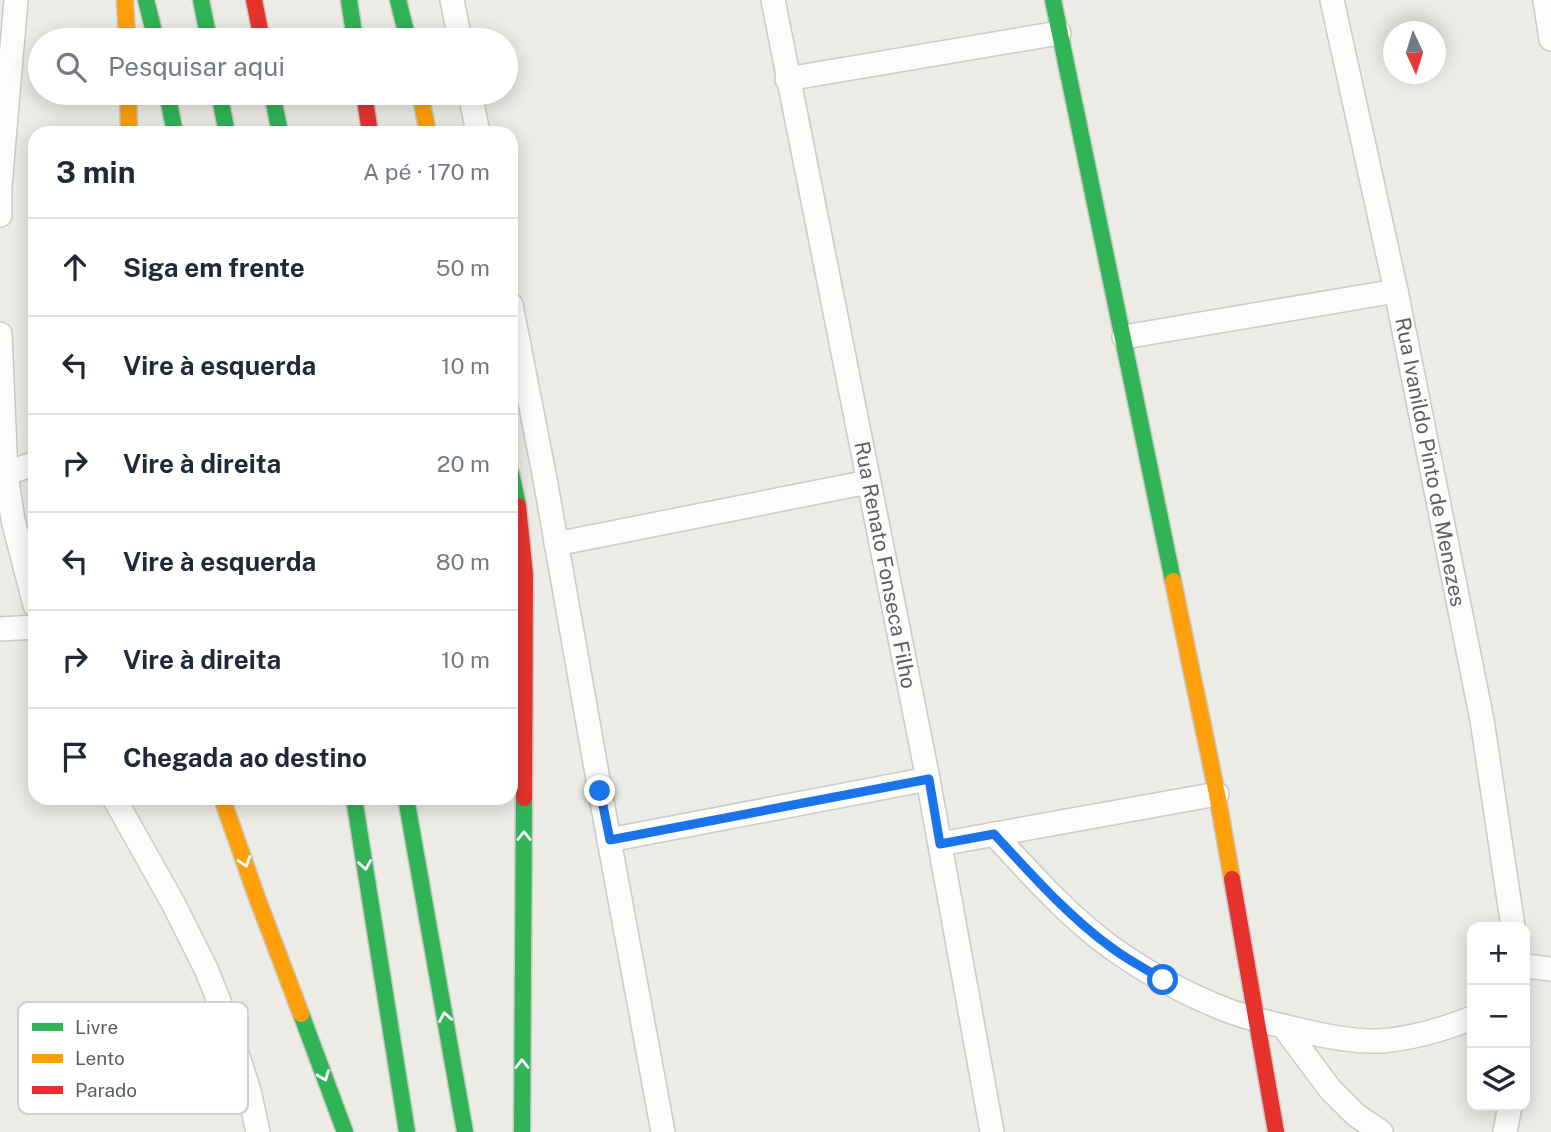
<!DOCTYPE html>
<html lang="pt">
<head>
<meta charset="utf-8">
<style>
  :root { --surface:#fff; --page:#f6f6f7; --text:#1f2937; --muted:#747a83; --line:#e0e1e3 }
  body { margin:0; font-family:"Public Sans",sans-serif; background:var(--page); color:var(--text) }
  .controls { position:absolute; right:21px; bottom:21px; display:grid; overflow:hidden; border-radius:14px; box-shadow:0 4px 18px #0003 }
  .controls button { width:63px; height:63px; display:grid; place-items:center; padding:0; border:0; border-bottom:2px solid var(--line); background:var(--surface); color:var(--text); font:35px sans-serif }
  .compass { position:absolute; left:1383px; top:21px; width:63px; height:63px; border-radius:50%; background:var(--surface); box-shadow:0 4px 18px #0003; rotate:176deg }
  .stop { position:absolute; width:21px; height:21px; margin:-16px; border:5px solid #1a73e8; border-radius:50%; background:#fff }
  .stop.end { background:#1a73e8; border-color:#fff; box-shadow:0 2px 7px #0008 }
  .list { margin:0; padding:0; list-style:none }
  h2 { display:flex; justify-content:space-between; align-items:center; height:91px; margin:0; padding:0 28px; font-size:30px }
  h2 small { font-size:23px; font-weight:400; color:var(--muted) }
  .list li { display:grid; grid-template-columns:46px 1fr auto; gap:21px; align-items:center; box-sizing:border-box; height:98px; padding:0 28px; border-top:2px solid var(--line) }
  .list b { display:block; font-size:26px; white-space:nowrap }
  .list em { font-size:23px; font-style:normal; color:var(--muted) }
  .icon { flex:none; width:38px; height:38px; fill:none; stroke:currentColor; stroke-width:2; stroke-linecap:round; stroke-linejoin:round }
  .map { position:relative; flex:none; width:1551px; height:1132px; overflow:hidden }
  .search { position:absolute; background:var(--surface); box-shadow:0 4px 18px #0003; left:28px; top:28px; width:490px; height:77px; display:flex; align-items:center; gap:18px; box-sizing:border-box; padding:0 24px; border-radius:38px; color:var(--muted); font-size:26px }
  .panel { position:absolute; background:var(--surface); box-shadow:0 4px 18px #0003; left:28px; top:126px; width:490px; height:679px; border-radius:21px }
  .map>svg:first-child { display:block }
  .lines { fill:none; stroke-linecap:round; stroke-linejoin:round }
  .street-casing { stroke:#c9cac9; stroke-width:26 }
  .fast-casing { stroke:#c7c9c7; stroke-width:19 }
  .slow-casing { stroke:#c7c9c7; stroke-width:19 }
  .jam-casing { stroke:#c7c9c7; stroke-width:19 }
  .street { stroke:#fcfcfb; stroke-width:23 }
  .fast { stroke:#30b455; stroke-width:16 }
  .slow { stroke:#ff9f0a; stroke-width:16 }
  .jam { stroke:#e5322d; stroke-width:16 }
  .oneway { stroke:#fff }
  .route { stroke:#1a73e8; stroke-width:9 }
  .labels { text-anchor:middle; stroke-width:5; stroke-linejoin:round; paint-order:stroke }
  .street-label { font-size:21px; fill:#5a5f64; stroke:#fff }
  .key { fill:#fff; stroke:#cecfd0; stroke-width:2 }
  .key-label { font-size:19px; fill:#5a5f64 }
</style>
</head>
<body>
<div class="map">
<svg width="1551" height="1132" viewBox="0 0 1551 1132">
  <rect width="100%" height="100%" fill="#ecebe5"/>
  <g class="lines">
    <defs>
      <g id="street">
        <path d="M452,0L460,40"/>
        <path d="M773,0L928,779L992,1132"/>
        <path d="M1332,0L1396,291L1482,720L1513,927"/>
        <path d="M1545,0L1551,39"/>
        <path d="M787,79L1059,33"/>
        <path d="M470,93L478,133"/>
        <path d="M0,215V186L16,0"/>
        <path d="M511,305L545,479L600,791L663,1132"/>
        <path d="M0,334L6,474L13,520L35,605"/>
        <path d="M1124,337L1396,291"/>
        <path d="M6,474L35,463"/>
        <path d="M556,544L868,482"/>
        <path d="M0,629L35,627"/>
        <path d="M114,798L173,903L207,971L228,1024L249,1091L258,1132"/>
        <path d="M994,834C1031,874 1068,916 1112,948C1147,973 1190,996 1229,1011C1251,1019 1273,1024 1296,1029C1323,1036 1352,1042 1380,1041C1410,1039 1444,1029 1472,1018"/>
        <path d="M609,840L928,779"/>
        <path d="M940,844L1217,794"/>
        <path d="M1525,966L1551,969"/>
        <path d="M1283,1026L1330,1089L1356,1115L1381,1132"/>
        <path d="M1505,1132L1510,1106"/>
      </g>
      <g id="fast">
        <path d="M146,0L156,40"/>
        <path d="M201,0L209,40"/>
        <path d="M349,0L355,40"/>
        <path d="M398,0L408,40"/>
        <path d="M1053,0L1173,581"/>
        <path d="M167,93L175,133"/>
        <path d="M219,93L227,133"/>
        <path d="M272,93L280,133"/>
        <path d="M511,473L518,506L511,508"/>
        <path d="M354,798L407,1132"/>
        <path d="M406,798L465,1132"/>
        <path d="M301,1014L345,1132"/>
        <path d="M522,1132L524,798"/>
      </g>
      <g id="slow">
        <path d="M125,0L127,40"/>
        <path d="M128,93L129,133"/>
        <path d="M420,93L428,133"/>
        <path d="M1173,581L1217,794L1232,879"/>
        <path d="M222,798L256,895L301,1014"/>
      </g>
      <g id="jam">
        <path d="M254,0L262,40"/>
        <path d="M364,93L370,133"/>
        <path d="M518,506L525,575L524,798"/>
        <path d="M1232,879L1276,1132"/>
      </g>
    </defs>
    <use href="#street" class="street-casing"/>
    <use href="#fast" class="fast-casing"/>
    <use href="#slow" class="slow-casing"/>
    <use href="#jam" class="jam-casing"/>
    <use href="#street" class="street"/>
    <use href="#fast" class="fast"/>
    <use href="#slow" class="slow"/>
    <use href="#jam" class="jam"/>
  </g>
  <defs><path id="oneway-chevron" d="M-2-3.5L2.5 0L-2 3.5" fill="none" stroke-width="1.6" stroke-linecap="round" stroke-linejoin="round" transform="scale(1.75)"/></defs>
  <g class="oneway">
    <use href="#oneway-chevron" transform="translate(524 836) rotate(-90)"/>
    <use href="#oneway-chevron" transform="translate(245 862) rotate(71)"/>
    <use href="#oneway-chevron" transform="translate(365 865) rotate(81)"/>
    <use href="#oneway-chevron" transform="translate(445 1017) rotate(-100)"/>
    <use href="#oneway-chevron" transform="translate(522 1064) rotate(-90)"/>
    <use href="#oneway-chevron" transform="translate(324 1076) rotate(69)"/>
  </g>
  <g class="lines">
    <path class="route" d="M600,791L610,840L929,779L940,844L994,834C1031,874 1068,916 1112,948C1128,960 1146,969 1163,980"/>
  </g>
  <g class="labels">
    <g class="street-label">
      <text transform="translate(1430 462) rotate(79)" y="7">Rua Ivanildo Pinto de Menezes</text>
      <text transform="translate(885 565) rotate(79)" y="7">Rua Renato Fonseca Filho</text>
    </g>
  </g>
  <rect x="18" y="1002" width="230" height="112" rx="10" class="key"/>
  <rect x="32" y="1023" width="31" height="8" fill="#30b455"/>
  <rect x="32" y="1054" width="31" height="9" fill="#ff9f0a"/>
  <rect x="32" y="1086" width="31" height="8" fill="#e5322d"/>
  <g class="key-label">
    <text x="75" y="1034">Livre</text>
    <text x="75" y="1065">Lento</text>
    <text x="75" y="1097">Parado</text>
  </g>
</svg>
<div class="controls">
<button>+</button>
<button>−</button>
<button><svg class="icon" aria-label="layers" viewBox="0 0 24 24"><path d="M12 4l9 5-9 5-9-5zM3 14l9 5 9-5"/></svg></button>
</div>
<svg class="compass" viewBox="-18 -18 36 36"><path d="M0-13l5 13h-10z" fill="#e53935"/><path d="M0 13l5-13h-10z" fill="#747a83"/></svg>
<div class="stop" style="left:1163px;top:980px"></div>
<div class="stop end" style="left:600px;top:791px"></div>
<div class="search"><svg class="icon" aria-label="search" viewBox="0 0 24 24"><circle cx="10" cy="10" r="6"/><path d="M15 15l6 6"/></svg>Pesquisar aqui</div>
<section class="panel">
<h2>3 min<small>A pé · 170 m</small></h2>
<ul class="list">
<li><svg class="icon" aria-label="ahead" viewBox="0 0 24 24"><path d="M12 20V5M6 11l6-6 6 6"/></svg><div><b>Siga em frente</b></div><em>50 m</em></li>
<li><svg class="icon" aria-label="left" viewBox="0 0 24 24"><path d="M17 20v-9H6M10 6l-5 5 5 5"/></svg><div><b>Vire à esquerda</b></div><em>10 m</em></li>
<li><svg class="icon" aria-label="right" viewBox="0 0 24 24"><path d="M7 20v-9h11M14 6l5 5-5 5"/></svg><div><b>Vire à direita</b></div><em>20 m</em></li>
<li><svg class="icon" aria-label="left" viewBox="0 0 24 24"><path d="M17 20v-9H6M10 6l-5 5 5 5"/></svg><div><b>Vire à esquerda</b></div><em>80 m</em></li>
<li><svg class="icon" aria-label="right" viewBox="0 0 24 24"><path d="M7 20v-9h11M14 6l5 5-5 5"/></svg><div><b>Vire à direita</b></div><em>10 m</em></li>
<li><svg class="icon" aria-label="arrive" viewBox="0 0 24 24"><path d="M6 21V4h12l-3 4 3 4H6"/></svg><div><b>Chegada ao destino</b></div></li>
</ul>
</section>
</div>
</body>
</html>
